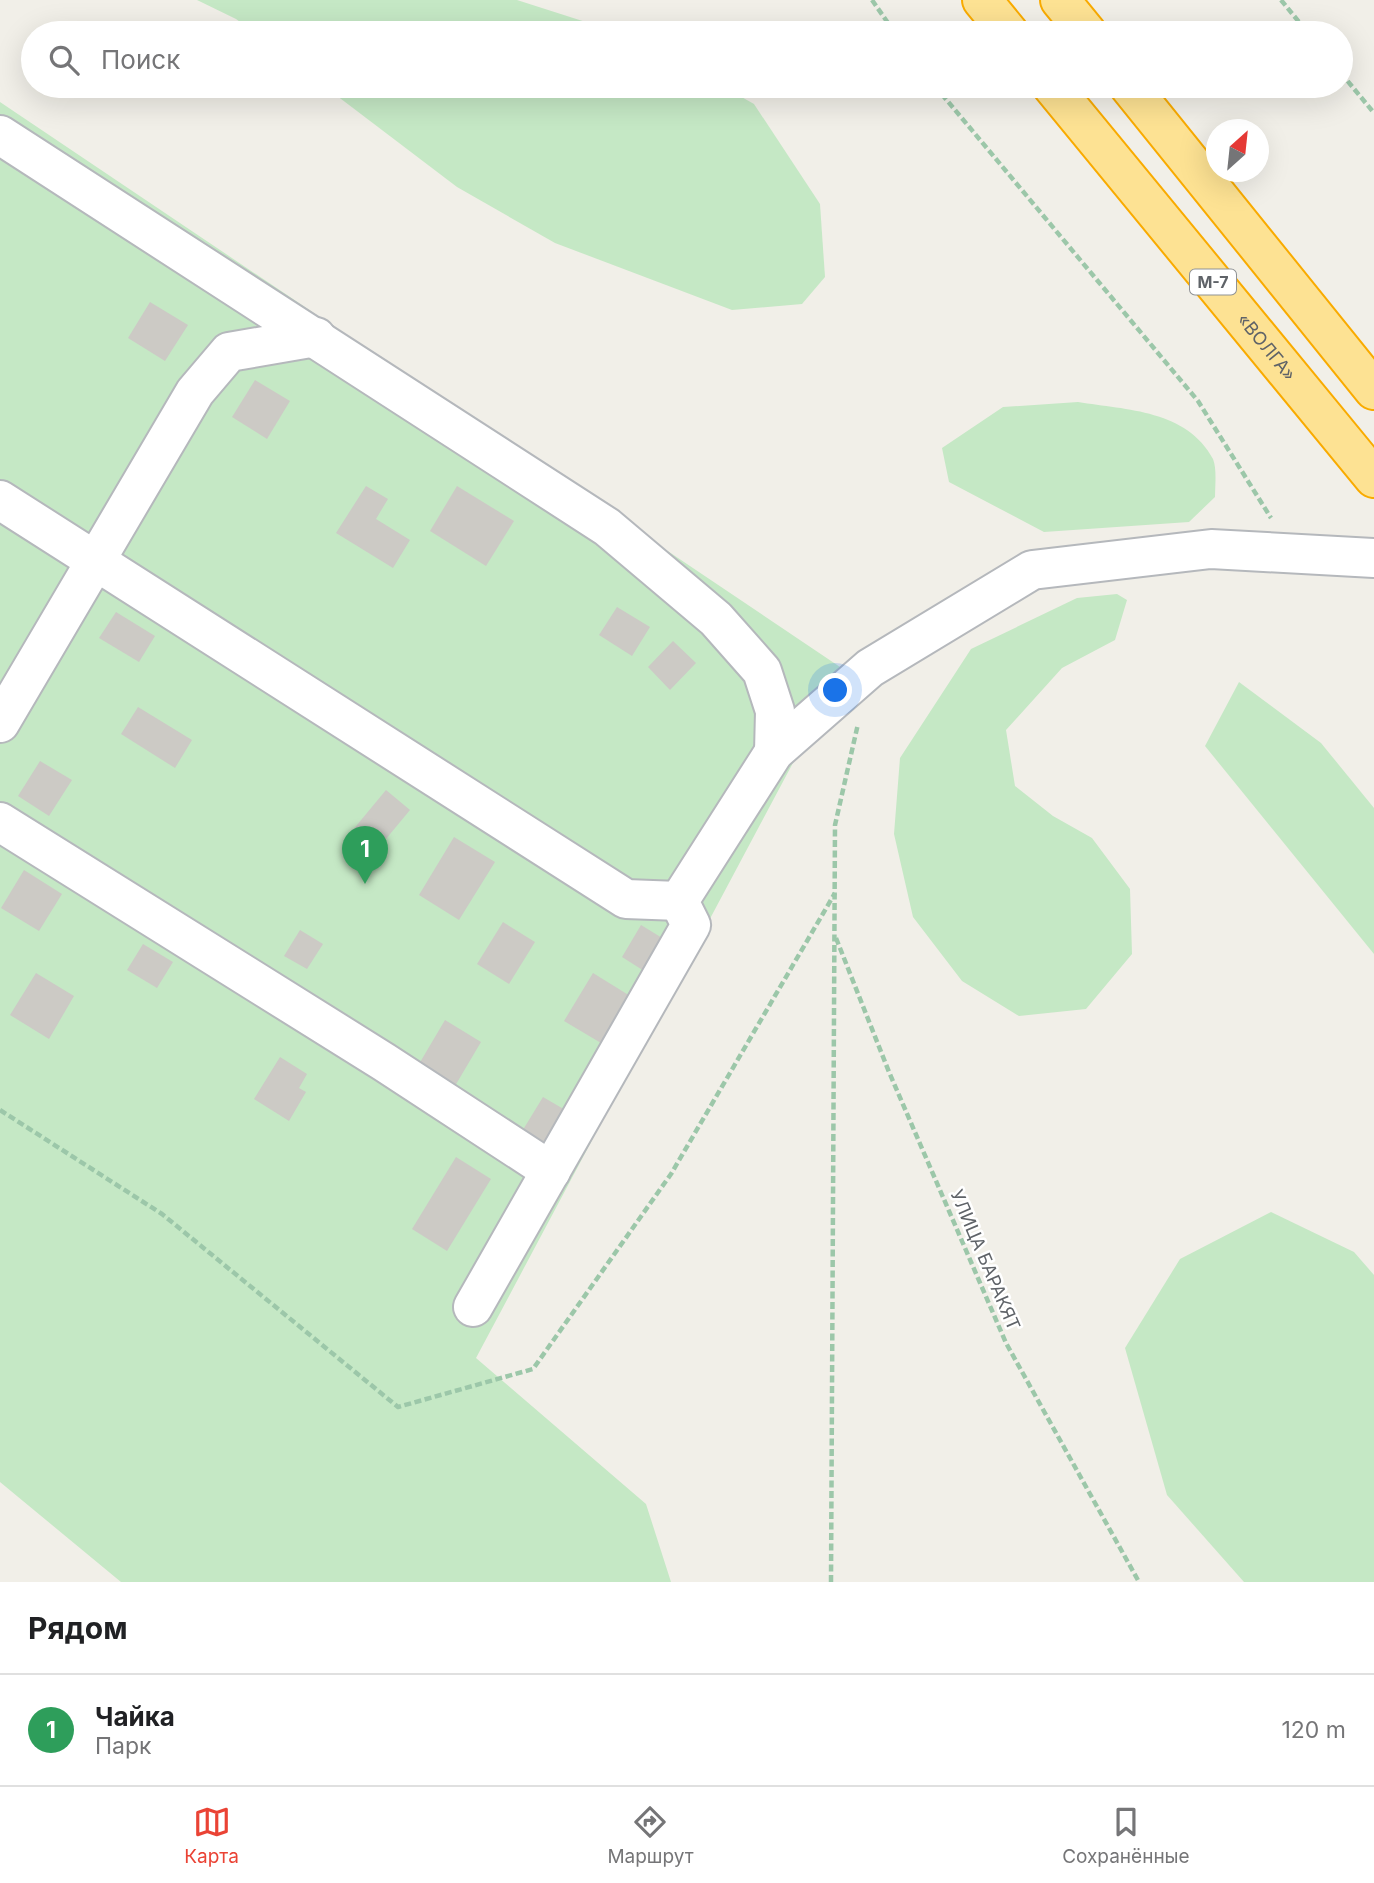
<!DOCTYPE html>
<html lang="ru">
<head>
<meta charset="utf-8">
<style>
  :root { --surface:#fff; --page:#f2f2f2; --text:#202124; --muted:#757577; --line:#e0e0e0; --accent:#ea4335 }
  body { margin:0; font-family:Inter,sans-serif; background:var(--page); color:var(--text) }
  .compass { position:absolute; left:1206px; top:119px; width:63px; height:63px; border-radius:50%; background:var(--surface); box-shadow:0 7px 28px #0002; rotate:27deg }
  .you { position:absolute; left:836px; top:691px; width:24px; height:24px; margin:-18px; border:5px solid #fff; border-radius:50%; background:#1a73e8; box-shadow:0 0 0 10px #1a73e833 }
  .badge { display:grid; place-items:center; width:46px; height:46px; border-radius:50%; background:var(--accent); color:#fff; font-size:23px; font-weight:700 }
  .pin { position:absolute; translate:-50% -58px; filter:drop-shadow(0 2px 4px #0008) }
  .pin::after { content:''; position:absolute; top:37px; width:24px; height:21px; background:inherit; clip-path:polygon(0 0,100% 0,50% 100%) }
  .list { margin:0; padding:0; list-style:none }
  h2 { display:flex; justify-content:space-between; align-items:center; height:91px; margin:0; padding:0 28px; font-size:30px }
  h2 small { font-size:23px; font-weight:400; color:var(--muted) }
  .list li { display:grid; grid-template-columns:46px 1fr auto; gap:21px; align-items:center; box-sizing:border-box; height:112px; padding:0 28px; border-top:2px solid var(--line) }
  .list b { display:block; font-size:26px; white-space:nowrap }
  .list p { margin:0; font-size:23px; white-space:nowrap; color:var(--muted) }
  .list em { font-size:23px; font-style:normal; color:var(--muted) }
  .icon { flex:none; width:38px; height:38px; fill:none; stroke:currentColor; stroke-width:2; stroke-linecap:round; stroke-linejoin:round }
  .map { position:relative; flex:none; width:1374px; height:1582px; overflow:hidden }
  .search { position:absolute; background:var(--surface); box-shadow:0 7px 28px #0002; left:21px; right:21px; top:21px; height:77px; display:flex; align-items:center; gap:18px; box-sizing:border-box; padding:0 24px; border-radius:38px; color:var(--muted); font-size:26px }
  .sheet { height:203px; background:var(--surface) }
  nav { display:flex; justify-content:space-around; align-items:center; box-sizing:border-box; height:98px; border-top:2px solid var(--line); background:var(--surface); font-size:19px; color:var(--muted) }
  nav a { display:grid; justify-items:center; gap:4px }
  nav .on { color:var(--accent) }
  .map>svg:first-child { display:block }
  .green { fill:#c5e8c5 }
  .building { fill:#cccac5 }
  .lines { fill:none; stroke-linecap:round; stroke-linejoin:round }
  .minor-casing { stroke:#b5b8bc; stroke-width:42 }
  .highway-casing { stroke:#f9ab00; stroke-width:42 }
  .path { stroke:#9cc7a9; stroke-width:4.5; stroke-dasharray:7 3.5; stroke-linecap:butt }
  .minor { stroke:#fff; stroke-width:38 }
  .highway { stroke:#fde293; stroke-width:38 }
  .labels { text-anchor:middle; stroke-width:5; stroke-linejoin:round; paint-order:stroke }
  .shield { fill:#fff; stroke:#8f9295; stroke-width:2 }
  .shield-label { font-size:16px; font-weight:bold; fill:#5f6368 }
  .street-label { font-size:18px; fill:#5f6368; stroke:#fff }
</style>
</head>
<body>
<div class="map">
<svg width="1374" height="1582" viewBox="0 0 1374 1582">
  <rect width="100%" height="100%" fill="#f1efe8"/>
  <g class="green">
    <path d="M197,0H517L620,33H255L236,19Z"/>
    <path d="M324,86H722L754,104L820,204L825,277L802,304L732,310L555,243L457,187Z"/>
    <path d="M0,102L843,669L476,1358L646,1504L671,1582H121L0,1482Z"/>
    <path d="M1078,402C1127,410 1187,410 1213,459C1217,469 1215,486 1215,497L1189,522L1044,532L949,482L942,448L1003,407Z"/>
    <path d="M1117,594L1127,600L1115,640L1062,668L1006,730L1015,786L1053,816L1092,838L1130,889L1132,954L1086,1009L1019,1016L962,981L913,917L894,834L900,758L971,649L1077,598Z"/>
    <path d="M1239,682L1321,743L1374,808V954L1205,746Z"/>
    <path d="M1271,1212L1354,1252L1374,1275V1582H1244L1167,1495L1125,1348L1180,1259Z"/>
  </g>
  <g class="building">
    <path d="M150,302L188,325L165,361L128,338Z"/>
    <path d="M255,380L290,401L267,439L232,417Z"/>
    <path d="M366,486L388,499L376,519L410,540L393,568L336,533Z"/>
    <path d="M457,486L514,521L486,566L430,531Z"/>
    <path d="M617,607L650,627L632,656L599,635Z"/>
    <path d="M116,612L155,636L139,662L99,638Z"/>
    <path d="M673,641L696,663L670,690L648,667Z"/>
    <path d="M138,707L192,740L175,768L121,734Z"/>
    <path d="M40,761L72,780L49,816L18,796Z"/>
    <path d="M386,790L410,810L371,857L347,837Z"/>
    <path d="M454,837L495,862L459,920L419,895Z"/>
    <path d="M24,870L62,894L39,931L1,908Z"/>
    <path d="M503,922L535,942L509,984L477,964Z"/>
    <path d="M641,925L672,944L652,976L622,957Z"/>
    <path d="M300,930L323,944L307,969L284,956Z"/>
    <path d="M143,944L173,962L157,988L127,970Z"/>
    <path d="M36,973L74,996L49,1039L10,1015Z"/>
    <path d="M593,973L635,999L606,1046L564,1021Z"/>
    <path d="M445,1020L481,1042L455,1086L419,1064Z"/>
    <path d="M280,1057L307,1074L299,1088L306,1092L289,1121L254,1099Z"/>
    <path d="M543,1097L567,1111L545,1148L521,1133Z"/>
    <path d="M456,1157L491,1179L447,1251L412,1229Z"/>
  </g>
  <g class="lines">
    <defs>
      <g id="minor">
        <path d="M0,135L607,527L716,619L762,671L775,711L774,752"/>
        <path d="M0,500L626,899L679,901"/>
        <path d="M0,723L195,392L229,352L316,337"/>
        <path d="M0,822L384,1062L551,1171"/>
        <path d="M473,1307L691,925L679,901L774,752L870,668L1032,570L1211,549L1374,558"/>
      </g>
      <g id="highway">
        <path d="M982,0L1009,33"/>
        <path d="M1060,0L1087,33"/>
        <path id="s1" d="M1052,86L1374,478"/>
        <path d="M1129,86L1374,390"/>
      </g>
    </defs>
    <use href="#minor" class="minor-casing"/>
    <use href="#highway" class="highway-casing"/>
    <g class="path">
      <path d="M872,0L895,33"/>
      <path d="M1281,0L1308,33"/>
      <path d="M1341,73L1374,113"/>
      <path d="M935,86L1198,401L1271,518"/>
      <path d="M836,938L889,1072L1006,1343L1139,1582"/>
      <path d="M0,1110L162,1214L398,1407L533,1369L671,1174L835,893"/>
      <path d="M831,1582L835,825L858,724"/>
    </g>
    <use href="#minor" class="minor"/>
    <use href="#highway" class="highway"/>
  </g>
  <g class="labels">
    <rect class="shield" x="1190" y="269.5" width="46" height="25" rx="5"/>
    <g class="shield-label">
      <text x="1213" y="288">М-7</text>
    </g>
    <g class="street-label">
      <text dy="6" stroke="none"><textPath href="#s1" startOffset="338">«ВОЛГА»</textPath></text>
      <text transform="translate(985 1260) rotate(67)" y="6">УЛИЦА БАРАКЯТ</text>
    </g>
  </g>
</svg>
<svg class="compass" viewBox="-18 -18 36 36"><path d="M0-13l5 13h-10z" fill="#e53935"/><path d="M0 13l5-13h-10z" fill="#757577"/></svg>
<div class="you"></div>
<div class="pin badge" style="left:365px;top:884px;background:#2e9e5b">1</div>
<div class="search"><svg class="icon" aria-label="search" viewBox="0 0 24 24"><circle cx="10" cy="10" r="6"/><path d="M15 15l6 6"/></svg>Поиск</div>
</div>
<section class="sheet">
<h2>Рядом<small></small></h2>
<ul class="list">
<li><span class="badge" style="background:#2e9e5b">1</span><div><b>Чайка</b><p>Парк</p></div><em>120 m</em></li>
</ul>
</section>
<nav>
<a class="on"><svg class="icon" aria-label="map" viewBox="0 0 24 24"><path d="M3 6l6-2 6 2 6-2v14l-6 2-6-2-6 2zM9 4v14M15 6v14"/></svg>Карта</a>
<a><svg class="icon" aria-label="directions" viewBox="0 0 24 24"><path d="M12 3l9 9-9 9-9-9zM9 14v-3h6M13 9l2 2-2 2"/></svg>Маршрут</a>
<a><svg class="icon" aria-label="saved" viewBox="0 0 24 24"><path d="M7 4h10v16l-5-4-5 4z"/></svg>Сохранённые</a>
</nav>
</body>
</html>
